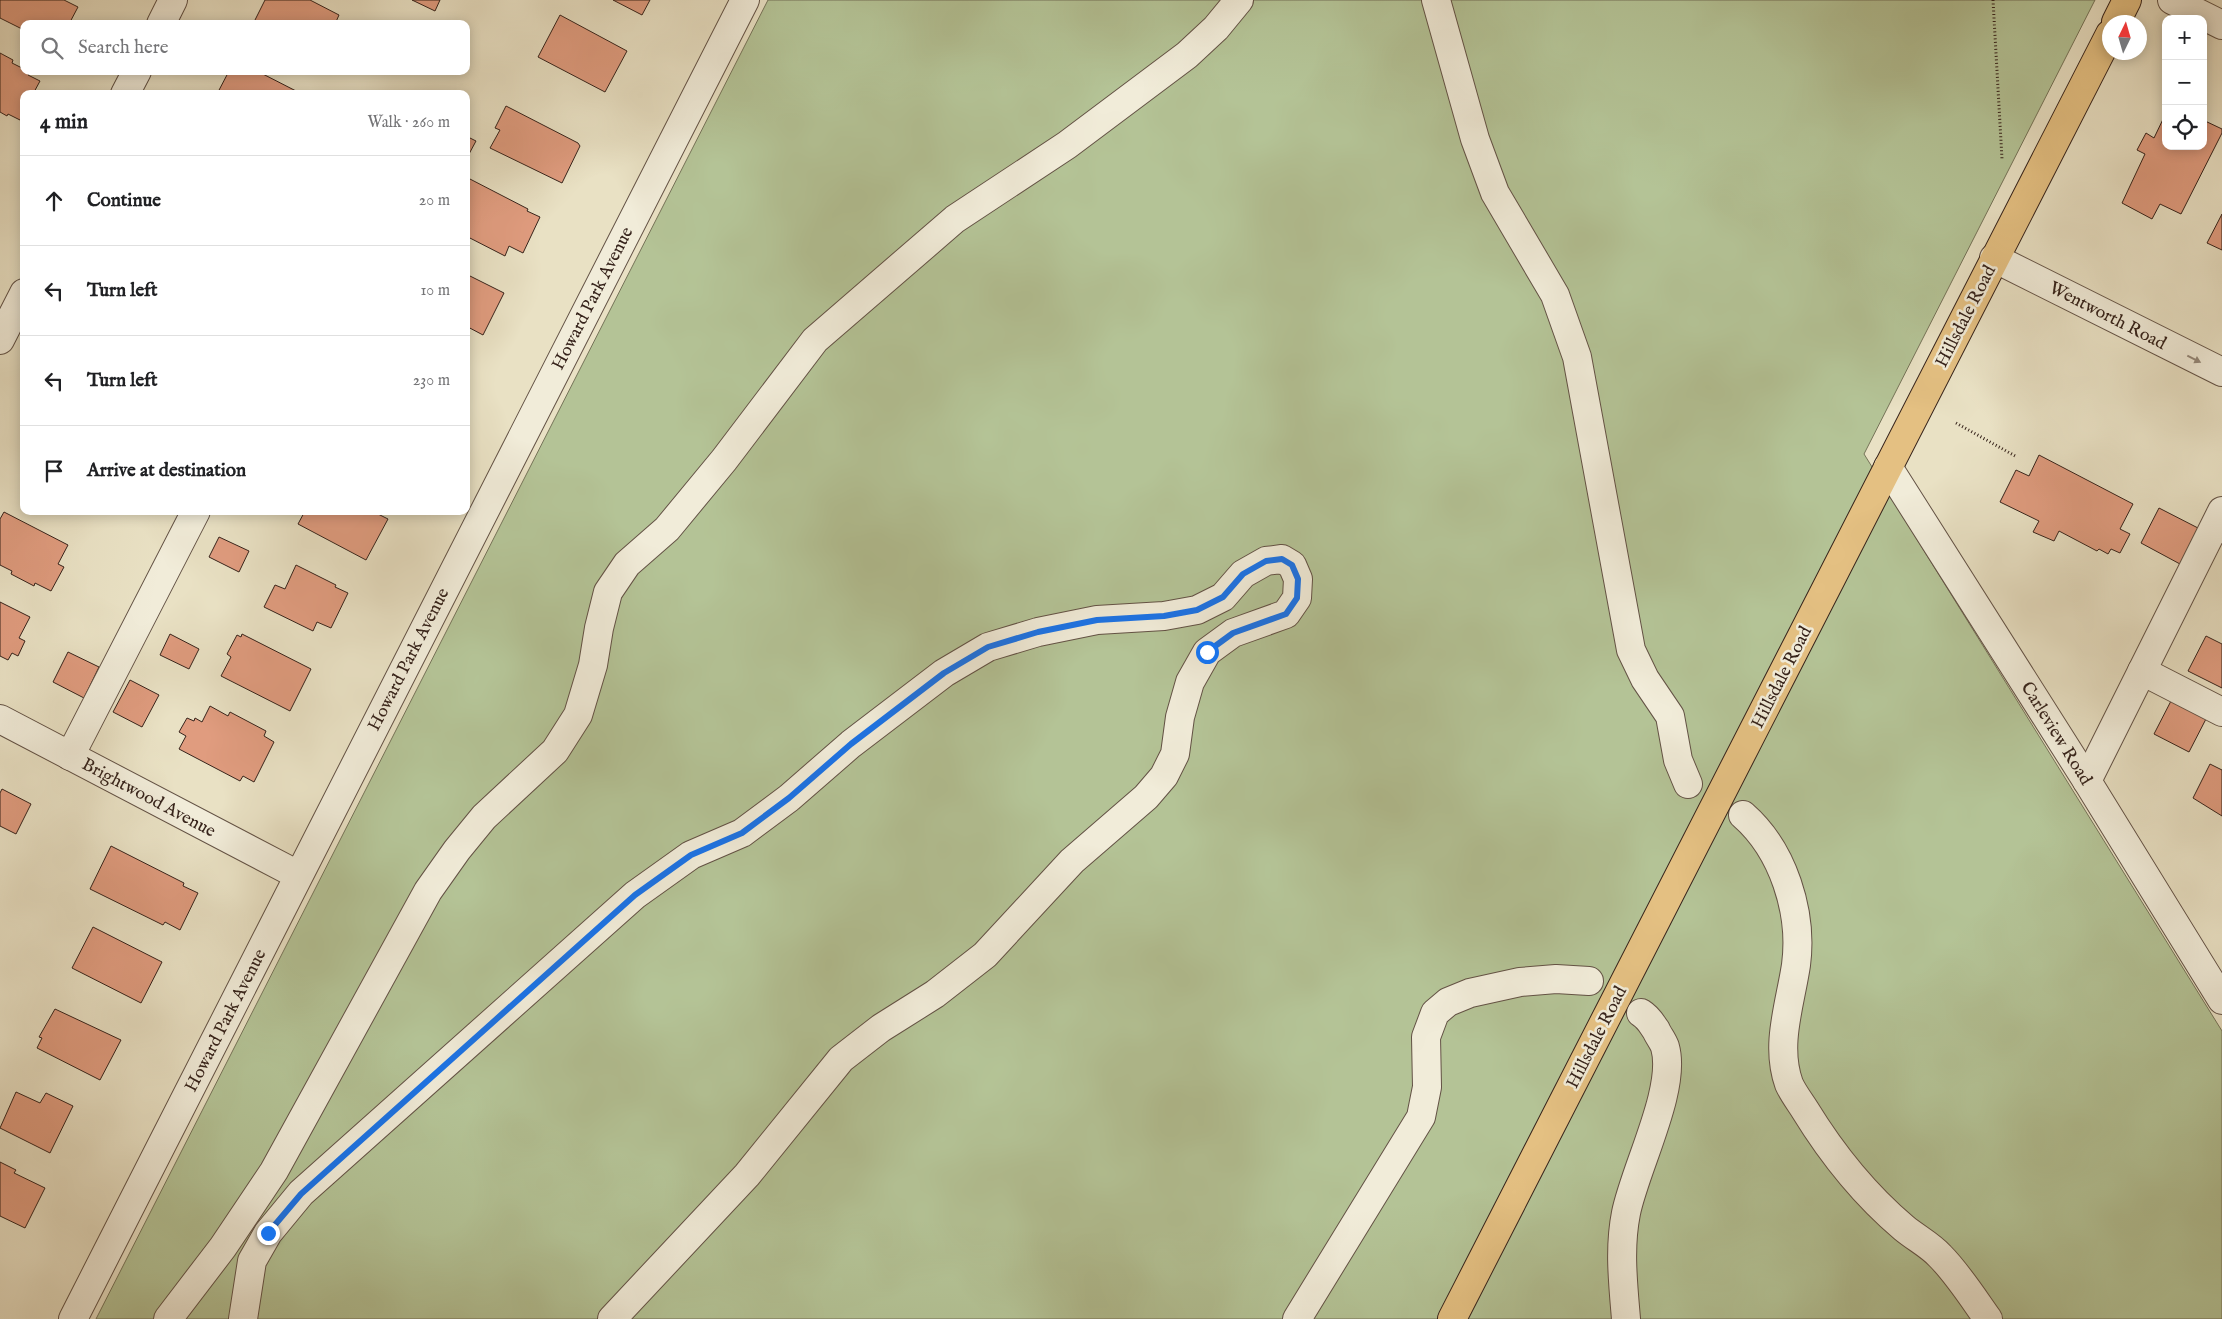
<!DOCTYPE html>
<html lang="en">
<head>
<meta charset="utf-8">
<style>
  :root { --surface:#fff; --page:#f6f6f6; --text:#202124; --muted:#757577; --line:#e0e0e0 }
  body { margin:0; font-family:"IM FELL English",serif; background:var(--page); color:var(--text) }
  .controls { position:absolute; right:15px; top:15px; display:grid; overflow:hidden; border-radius:10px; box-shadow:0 2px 12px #0003 }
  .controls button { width:45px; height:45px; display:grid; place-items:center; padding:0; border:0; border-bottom:1px solid var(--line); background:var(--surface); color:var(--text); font:25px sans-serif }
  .compass { position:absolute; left:2102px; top:15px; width:45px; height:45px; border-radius:50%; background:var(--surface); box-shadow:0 2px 12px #0003; rotate:5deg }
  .stop { position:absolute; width:15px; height:15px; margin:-11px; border:4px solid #1a73e8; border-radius:50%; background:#fff }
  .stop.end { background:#1a73e8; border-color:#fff; box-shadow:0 1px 5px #0008 }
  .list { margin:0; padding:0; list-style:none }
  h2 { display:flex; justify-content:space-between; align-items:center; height:65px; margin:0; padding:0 20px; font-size:21px }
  h2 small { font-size:16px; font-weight:400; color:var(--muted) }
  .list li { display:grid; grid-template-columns:32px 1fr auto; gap:15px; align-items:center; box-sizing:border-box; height:90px; padding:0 20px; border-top:1px solid var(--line) }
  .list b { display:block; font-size:19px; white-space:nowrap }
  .list em { font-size:16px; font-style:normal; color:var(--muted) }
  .icon { flex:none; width:28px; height:28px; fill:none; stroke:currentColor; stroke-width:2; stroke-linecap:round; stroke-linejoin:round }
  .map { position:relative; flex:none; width:2222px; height:1319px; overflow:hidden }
  .search { position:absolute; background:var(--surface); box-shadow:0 2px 12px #0003; left:20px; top:20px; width:450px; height:55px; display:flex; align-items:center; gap:12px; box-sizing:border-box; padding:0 18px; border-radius:10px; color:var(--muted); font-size:19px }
  .panel { position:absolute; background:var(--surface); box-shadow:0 2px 12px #0003; left:20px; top:90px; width:450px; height:425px; border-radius:10px }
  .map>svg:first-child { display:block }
  .green { fill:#b4c396; stroke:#757358 }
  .building { fill:#e09c7f; stroke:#36231b }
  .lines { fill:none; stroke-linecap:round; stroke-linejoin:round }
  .minor-casing { stroke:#635245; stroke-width:30 }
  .major-casing { stroke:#36231b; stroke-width:30 }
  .path { stroke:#36231b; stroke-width:3; stroke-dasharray:1 2.5; stroke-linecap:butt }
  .minor { stroke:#f1ecd9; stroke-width:28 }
  .major { stroke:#e4c082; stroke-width:28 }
  .oneway { fill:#94887a }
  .route { stroke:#1a73e8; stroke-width:6 }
  .labels { text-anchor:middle; stroke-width:5; stroke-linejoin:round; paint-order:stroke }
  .street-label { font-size:18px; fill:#36231b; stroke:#f1ecd9 }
</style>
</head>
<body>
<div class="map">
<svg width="2222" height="1319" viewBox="0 0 2222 1319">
  <rect width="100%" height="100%" fill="#e9e1c4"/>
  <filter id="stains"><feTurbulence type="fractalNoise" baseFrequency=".004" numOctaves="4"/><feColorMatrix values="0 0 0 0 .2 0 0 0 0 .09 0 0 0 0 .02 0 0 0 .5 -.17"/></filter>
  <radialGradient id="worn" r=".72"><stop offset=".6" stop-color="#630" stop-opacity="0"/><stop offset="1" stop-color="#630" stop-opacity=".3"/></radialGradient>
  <path class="green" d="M768,0H2095L1864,454L2222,1031V1319H96Z"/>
  <g class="building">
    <path d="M0,0H64L78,7L69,24H24V30L0,18Z"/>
    <path d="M265,0H310L339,15L335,24H253Z"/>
    <path d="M412,0H440L435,11Z"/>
    <path d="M613,0H650L642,15Z"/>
    <path d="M560,15L627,51L605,92L538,57Z"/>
    <path d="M0,53L13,60L12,63L24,69V71L30,72L28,75L40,81L33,94H24V112L20,120L8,114L7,116L0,112Z"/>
    <path d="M229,71H257L298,92L297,94H217Z"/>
    <path d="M506,106L578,143L580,146L562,183L490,148L500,130L495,128Z"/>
    <path d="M2166,113V146H2203V120L2222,129V133L2181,214L2160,204L2152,219L2122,203L2145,154L2137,150L2146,133L2154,138Z"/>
    <path d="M466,136L476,141L469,154L466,153Z"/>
    <path d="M468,178L528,209L527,211L540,217L523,253L509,246L505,256L466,236Z"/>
    <path d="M2222,214V250L2207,243Z"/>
    <path d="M466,274L504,293L483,335L466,326Z"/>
    <path d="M2039,455L2133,504L2120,529L2130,534L2120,553L2111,549L2108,554L2099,549L2097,551L2059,531L2054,541L2033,532L2039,521L2000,502L2016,470L2029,476Z"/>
    <path d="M2159,508L2198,528L2180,564L2141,543Z"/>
    <path d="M305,511H372L388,519L366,560L298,524Z"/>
    <path d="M4,512L68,545L58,564L64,567L51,591L35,583L34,586L11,574L12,571L0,565V519Z"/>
    <path d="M219,537L249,551L239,572L209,557Z"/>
    <path d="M296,565L336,585L335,587L348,593L331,628L317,622L313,631L264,607L275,585L285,589Z"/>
    <path d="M0,602L30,617L19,638L25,641L18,656L12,653L8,660L0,656Z"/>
    <path d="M170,634L199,649L189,669L160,655Z"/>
    <path d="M242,634L311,669L290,711L221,676L231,657L227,654L237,635L241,637Z"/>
    <path d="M2206,636L2222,644V688L2188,671Z"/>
    <path d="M68,652L99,667L84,698L53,682Z"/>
    <path d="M130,680L159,695L142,727L113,712Z"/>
    <path d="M2172,699L2207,717L2189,752L2154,734Z"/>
    <path d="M210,706L228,716L230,712L266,731L264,736L274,742L254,782L243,776L240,781L179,749L186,736L179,732L187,718L194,721L195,718L202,722Z"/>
    <path d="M2210,764L2222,770V816L2193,798Z"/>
    <path d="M2,789L31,804L16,834L0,826V793Z"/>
    <path d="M111,846L184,883L183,886L198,893L180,930L165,922L163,925L90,889Z"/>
    <path d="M93,927L162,962L141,1003L72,968Z"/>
    <path d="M55,1009L121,1040L100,1080L37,1048L42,1038L39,1037Z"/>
    <path d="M16,1092L40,1103L46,1093L73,1106L50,1153L0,1128Z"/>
    <path d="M0,1162L16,1170L14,1173L45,1188L25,1228L0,1216Z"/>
  </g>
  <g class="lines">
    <defs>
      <g id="minor">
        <path d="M1436,0L1475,139L1495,193L1555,295L1577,357L1631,650L1645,679L1670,716L1678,760L1688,784"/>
        <path d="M2172,0L2222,25"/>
        <path d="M161,24L173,0"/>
        <path d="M125,94L137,71"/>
        <path d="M1994,258L2222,372"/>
        <path d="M0,340L24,293"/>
        <path d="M1888,467L2087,781L2222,1000"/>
        <path d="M2142,671L2222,712"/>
        <path d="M0,719L298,875"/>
        <path d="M70,756L196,511"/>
        <path d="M2087,781L2222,511"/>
        <path d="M1743,815C1783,850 1803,912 1796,965C1790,1005 1775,1045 1789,1084C1793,1093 1800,1102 1805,1110C1832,1154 1865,1195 1904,1228C1916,1238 1930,1245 1940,1256C1958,1274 1973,1298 1988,1319"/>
        <path d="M73,1319L745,0"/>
        <path d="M168,1319L223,1247L274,1171L428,891L457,850L484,817L555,751L578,715L593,665L599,628L608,592L627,564L667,529L724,460L815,340L955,219L1067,145L1187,55L1216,28L1239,0"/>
        <path d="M243,1319L252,1261L268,1233L301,1193L635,895L691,855L742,833L789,798L851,744L944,673L988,647L1038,632L1097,620L1164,616L1197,610L1223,597L1243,574L1266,561L1282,559L1292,565L1298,579L1297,598L1286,614L1233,633L1207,652L1190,682L1180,717L1175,754L1164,776L1146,797L1072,861L985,955L935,994L881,1028L841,1059L747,1175L612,1319"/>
        <path d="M1297,1319L1421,1117L1427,1087L1426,1037L1435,1013L1448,1002L1470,993L1520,982L1556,979L1589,981"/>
        <path d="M1626,1319C1623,1283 1619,1248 1626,1213C1635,1168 1677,1089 1665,1047C1663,1041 1658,1035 1656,1030C1651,1023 1649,1018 1641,1013"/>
      </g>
      <g id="major">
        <path d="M2116,22L2127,0"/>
        <path d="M1452,1319L2110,34"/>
      </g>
    </defs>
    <use href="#minor" class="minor-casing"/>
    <use href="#major" class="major-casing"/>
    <g class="path">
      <path d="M1993,0L2002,159"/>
      <path d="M1956,423L2017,457"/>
    </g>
    <use href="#minor" class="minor"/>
    <use href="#major" class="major"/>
  </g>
  <defs><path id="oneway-solid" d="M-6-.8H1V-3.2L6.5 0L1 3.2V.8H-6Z" transform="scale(1.25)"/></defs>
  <use class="oneway" href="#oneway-solid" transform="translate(2194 359) rotate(27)"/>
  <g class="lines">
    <path class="route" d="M268,1233L301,1194L635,895L691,855L742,833L789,798L851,744L944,673L988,647L1038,632L1097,620L1164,616L1197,610L1223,597L1243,574L1266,561L1282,559L1292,565L1298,579L1297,598L1286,614L1233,633L1207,652"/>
  </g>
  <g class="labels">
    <g class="street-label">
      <text transform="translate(592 298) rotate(-63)" y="6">Howard Park Avenue</text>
      <text transform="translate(2108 315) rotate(27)" y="6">Wentworth Road</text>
      <text transform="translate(1965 316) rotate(-63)" y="6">Hillsdale Road</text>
      <text transform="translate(408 659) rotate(-63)" y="6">Howard Park Avenue</text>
      <text transform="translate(1781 677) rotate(-63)" y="6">Hillsdale Road</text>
      <text transform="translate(2057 733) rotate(58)" y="6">Carleview Road</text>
      <text transform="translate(149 797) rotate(28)" y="6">Brightwood Avenue</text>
      <text transform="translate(225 1020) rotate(-63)" y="6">Howard Park Avenue</text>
      <text transform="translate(1596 1037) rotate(-63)" y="6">Hillsdale Road</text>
    </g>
  </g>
  <rect width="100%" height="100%" filter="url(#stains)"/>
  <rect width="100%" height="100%" fill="url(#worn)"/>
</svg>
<div class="controls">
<button>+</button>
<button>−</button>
<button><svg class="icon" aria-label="locate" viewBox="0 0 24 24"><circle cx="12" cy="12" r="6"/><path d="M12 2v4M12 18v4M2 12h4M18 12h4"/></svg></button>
</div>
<svg class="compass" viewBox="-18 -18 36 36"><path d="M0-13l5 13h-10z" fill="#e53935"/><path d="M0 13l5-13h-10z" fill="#757577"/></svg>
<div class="stop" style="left:1207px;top:652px"></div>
<div class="stop end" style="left:268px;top:1233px"></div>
<div class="search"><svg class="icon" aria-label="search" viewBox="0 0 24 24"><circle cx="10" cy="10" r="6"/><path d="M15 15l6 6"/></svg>Search here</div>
<section class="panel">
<h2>4 min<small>Walk · 260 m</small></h2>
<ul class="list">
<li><svg class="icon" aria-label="ahead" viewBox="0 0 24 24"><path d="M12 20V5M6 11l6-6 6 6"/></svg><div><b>Continue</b></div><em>20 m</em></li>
<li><svg class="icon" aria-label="left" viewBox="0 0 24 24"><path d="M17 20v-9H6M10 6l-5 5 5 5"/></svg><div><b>Turn left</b></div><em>10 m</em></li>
<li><svg class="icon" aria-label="left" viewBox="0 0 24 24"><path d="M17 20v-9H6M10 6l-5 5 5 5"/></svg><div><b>Turn left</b></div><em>230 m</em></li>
<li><svg class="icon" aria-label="arrive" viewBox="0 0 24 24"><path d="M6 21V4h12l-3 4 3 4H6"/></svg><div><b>Arrive at destination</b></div></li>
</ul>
</section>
</div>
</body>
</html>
